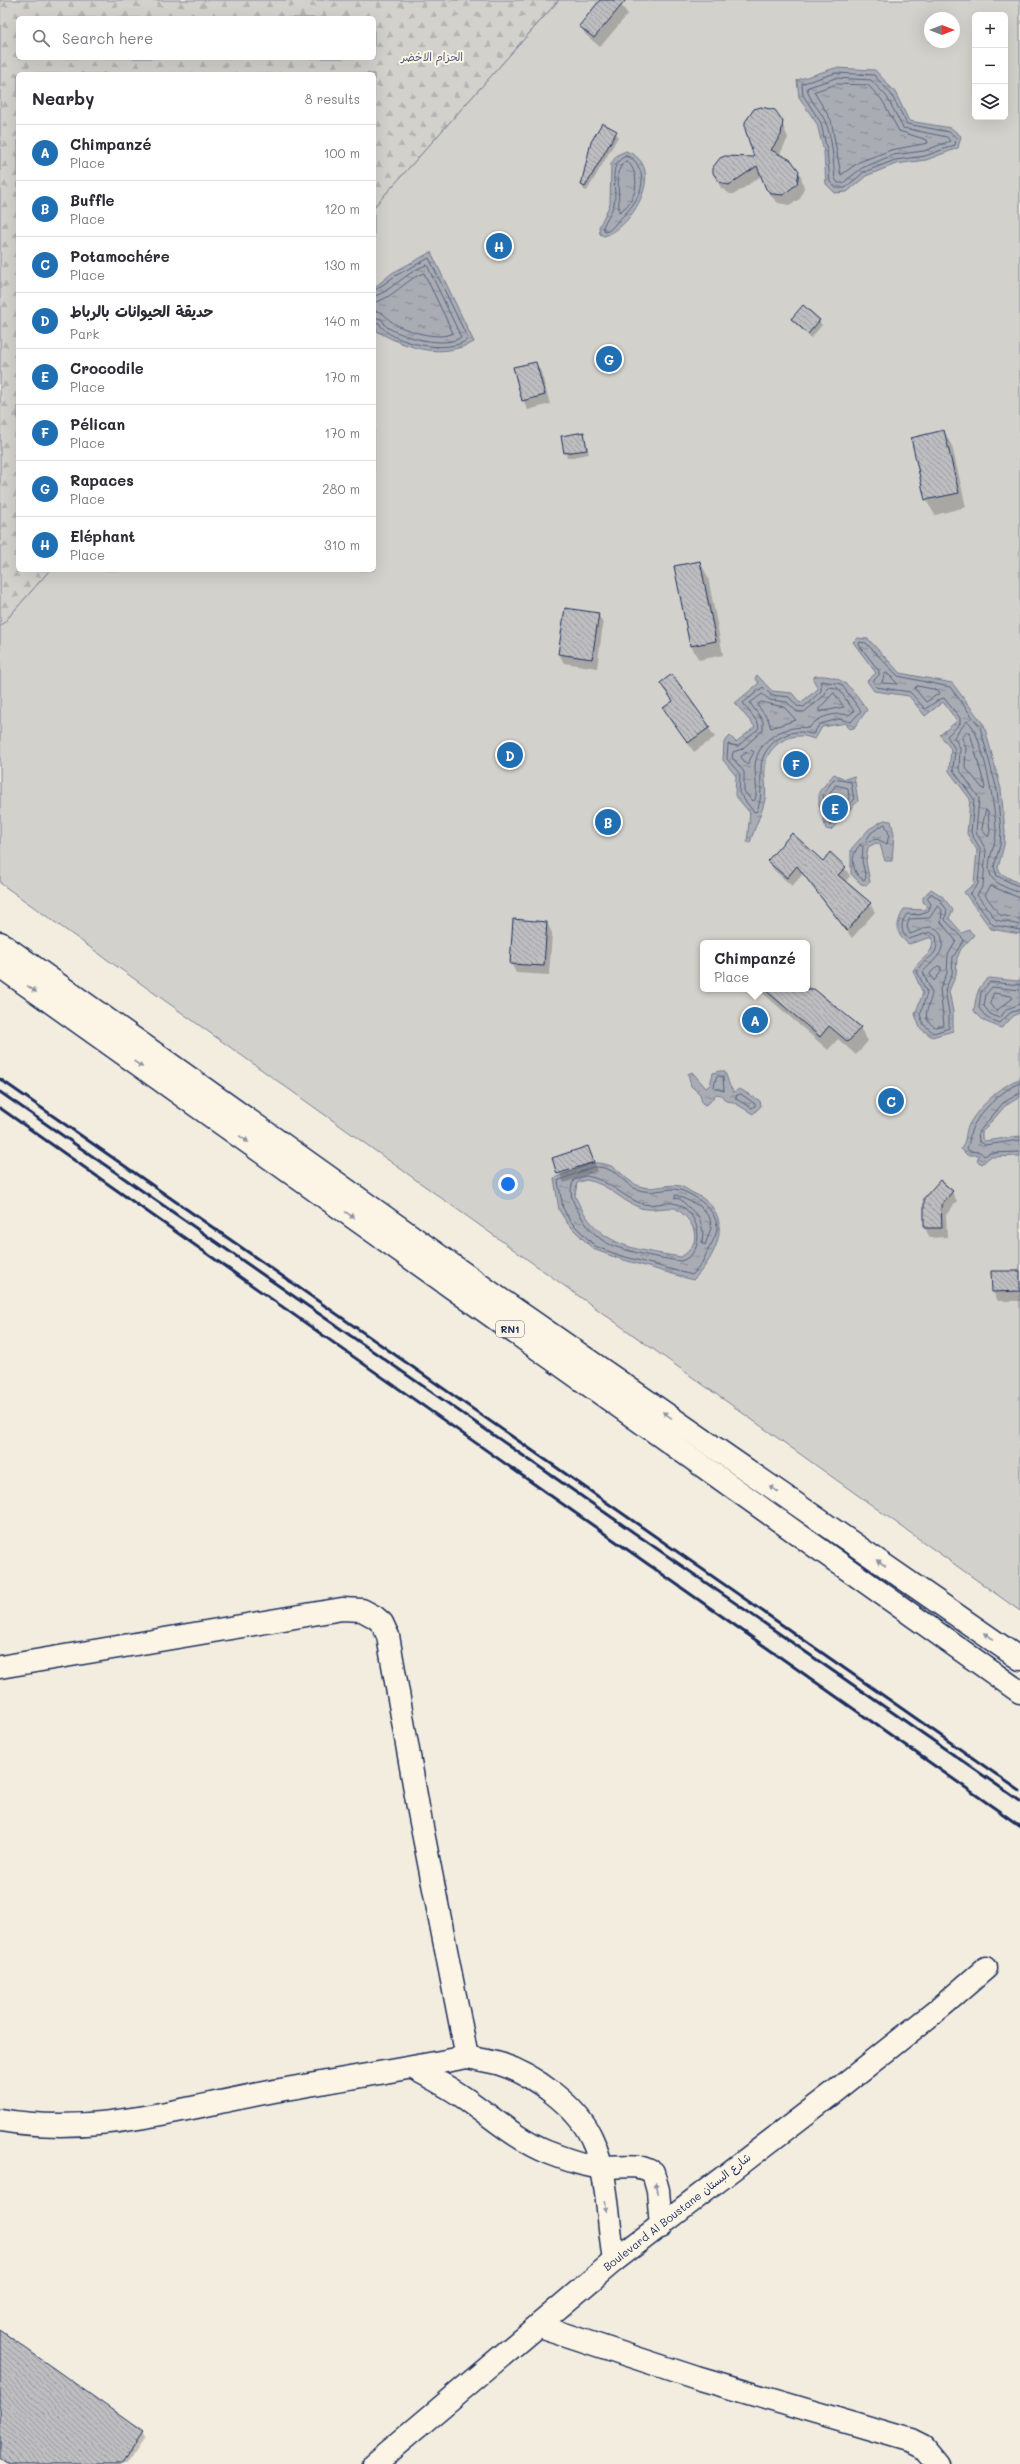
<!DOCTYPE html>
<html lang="en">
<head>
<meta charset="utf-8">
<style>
  :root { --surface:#fff; --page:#f7f7f7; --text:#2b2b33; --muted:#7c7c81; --line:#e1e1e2; --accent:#1f6fb2 }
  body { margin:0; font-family:Mali,"Playpen Sans Arabic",sans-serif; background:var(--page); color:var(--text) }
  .controls { position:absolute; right:12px; top:12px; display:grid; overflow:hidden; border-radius:6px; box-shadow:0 4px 16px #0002 }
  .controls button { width:36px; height:36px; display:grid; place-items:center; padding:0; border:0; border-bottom:1px solid var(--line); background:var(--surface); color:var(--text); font:20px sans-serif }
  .compass { position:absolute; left:924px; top:12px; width:36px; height:36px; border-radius:50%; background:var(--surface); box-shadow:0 4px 16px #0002; rotate:90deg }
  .you { position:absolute; left:508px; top:1184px; width:14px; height:14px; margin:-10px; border:3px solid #fff; border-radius:50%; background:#1a73e8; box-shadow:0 0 0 6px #1a73e833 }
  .badge { display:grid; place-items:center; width:26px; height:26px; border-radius:50%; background:var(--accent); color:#fff; font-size:13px; font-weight:700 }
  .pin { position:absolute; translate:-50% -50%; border:2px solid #fff; box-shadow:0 1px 4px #0006 }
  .popup { position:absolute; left:700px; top:940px; width:110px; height:52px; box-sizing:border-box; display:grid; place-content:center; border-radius:6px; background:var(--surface); filter:drop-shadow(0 1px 3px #0005); font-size:13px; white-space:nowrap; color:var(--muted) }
  .popup b { font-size:15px; color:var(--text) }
  .popup::after { content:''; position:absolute; left:50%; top:100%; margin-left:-8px; border:8px solid transparent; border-top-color:var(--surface) }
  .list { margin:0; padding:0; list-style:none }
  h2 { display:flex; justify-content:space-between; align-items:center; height:52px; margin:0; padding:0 16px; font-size:17px }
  h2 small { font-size:13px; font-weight:400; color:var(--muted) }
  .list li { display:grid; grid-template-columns:26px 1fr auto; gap:12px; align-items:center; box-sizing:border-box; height:56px; padding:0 16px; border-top:1px solid var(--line) }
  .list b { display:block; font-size:15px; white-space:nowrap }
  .list p { margin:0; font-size:13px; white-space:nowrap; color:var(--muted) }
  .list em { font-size:13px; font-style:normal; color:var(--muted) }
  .icon { flex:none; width:22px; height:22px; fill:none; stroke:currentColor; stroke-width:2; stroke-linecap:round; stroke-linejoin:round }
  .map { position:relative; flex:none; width:1020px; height:2464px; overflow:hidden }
  .search { position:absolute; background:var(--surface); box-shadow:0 4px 16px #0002; left:16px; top:16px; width:360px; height:44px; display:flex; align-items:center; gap:10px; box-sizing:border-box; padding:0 14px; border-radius:6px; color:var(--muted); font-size:15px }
  .panel { position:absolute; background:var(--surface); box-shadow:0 4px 16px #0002; left:16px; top:72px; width:360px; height:500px; border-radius:6px }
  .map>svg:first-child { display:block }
  .forest { fill:url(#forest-firs); stroke:#778095; fill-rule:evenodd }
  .park { fill:#d3d1cc; stroke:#778095; fill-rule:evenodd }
  .water { fill:url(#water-ripples); stroke:#707a91; fill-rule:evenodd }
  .shadow { fill:#0003 }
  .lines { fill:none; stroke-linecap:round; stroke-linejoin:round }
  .shore { stroke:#546180; stroke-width:1 }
  .building { fill:url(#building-back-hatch); stroke:#1b2f5e }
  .minor-casing { stroke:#1b2f5e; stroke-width:25 }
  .trunk-casing { stroke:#1b2f5e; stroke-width:25 }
  .minor { stroke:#fcf5e5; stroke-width:22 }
  .trunk { stroke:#fcf5e5; stroke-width:22 }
  .rail { stroke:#1b2f5e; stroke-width:3 }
  .oneway { fill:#8c92a2 }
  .labels { text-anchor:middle; stroke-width:4; stroke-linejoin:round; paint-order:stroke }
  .shield { fill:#fcf5e5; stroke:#5e6a86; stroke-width:1 }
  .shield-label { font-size:10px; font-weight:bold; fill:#1b2f5e }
  .park-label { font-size:11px; fill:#49587a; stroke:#fcf5e5 }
  .street-label { font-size:11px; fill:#1b2f5e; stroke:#fcf5e5 }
</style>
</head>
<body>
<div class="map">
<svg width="1020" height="2464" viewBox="0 0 1020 2464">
  <defs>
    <pattern id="forest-firs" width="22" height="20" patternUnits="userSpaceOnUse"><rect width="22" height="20" fill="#d3d1cc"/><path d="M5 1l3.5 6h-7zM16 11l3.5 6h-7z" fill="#b5b4b2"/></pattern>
    <pattern id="water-ripples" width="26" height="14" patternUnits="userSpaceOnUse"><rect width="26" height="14" fill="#a9acb3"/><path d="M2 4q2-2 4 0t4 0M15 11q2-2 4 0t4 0" fill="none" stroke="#898c95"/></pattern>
    <pattern id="building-back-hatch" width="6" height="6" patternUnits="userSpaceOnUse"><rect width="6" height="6" fill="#bebec0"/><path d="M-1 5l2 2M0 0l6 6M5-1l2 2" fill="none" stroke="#9a9b9f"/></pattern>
  </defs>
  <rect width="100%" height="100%" fill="#f3ede0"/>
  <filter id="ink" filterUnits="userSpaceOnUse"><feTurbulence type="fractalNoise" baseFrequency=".025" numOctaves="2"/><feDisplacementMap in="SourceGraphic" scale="8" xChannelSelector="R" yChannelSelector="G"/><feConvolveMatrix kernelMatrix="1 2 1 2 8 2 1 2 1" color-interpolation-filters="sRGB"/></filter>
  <g filter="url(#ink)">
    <path class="forest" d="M0,0H559L374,207V74H18V570H50L0,627ZM18,18H374V58H18Z"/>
    <path class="park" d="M559,0H1020V1611L0,883V627L50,570H374V207ZM975,15H1005V117H975ZM930,18H954V42H930ZM703,943H807V989H703Z"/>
    <g class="water">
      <path d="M835,68L875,70L895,92L909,121L951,128L961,136L958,148L926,160L896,164L866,176L847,192L835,193L826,184L824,152L817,124L799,97L797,80Z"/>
      <path d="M626,151C669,166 632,229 604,236L600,234L599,227L610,204L611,164L617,155Z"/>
      <path d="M431,252L474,342C440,359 410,349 378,332L374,321V288L392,273Z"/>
      <path d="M857,638L868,639L900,673L952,683L984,725L1001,789L1005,832L1004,845L998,868L1000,873L1020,884V934L991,929L964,892L974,884L977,850L967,834L970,799L949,771L951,749L940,735L957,721L943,702L925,716L909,696L874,691L867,681L876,673L853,642Z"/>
      <path d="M757,675L772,691L792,693L800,703L818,689L813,679L815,676C843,674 853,689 867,710L854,728L849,729L846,723L822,727L815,739C810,738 804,735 800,736C783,736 765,750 765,768C764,779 767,788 765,799C762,814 754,828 750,843L747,842L750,813L735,795L736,776L723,760L724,742L730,736L736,742L755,727L735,703L759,683L755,678Z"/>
      <path d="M834,774L845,779L854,776L858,801L831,830L826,829L819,804V792Z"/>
      <path d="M884,820L891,821L894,834L892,861H885L880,844L876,843L868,847L866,861L870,882L866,885L861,884L851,874V849L869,829Z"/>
      <path d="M931,889L942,896L953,910L949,918L962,933L969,930L974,935L961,949L957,958L956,975L949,991L953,1012V1031L932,1037L920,1028L915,1014L923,993L913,971C920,957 936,955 932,937L909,944C894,934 896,924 904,909L926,910L927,905L923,902V897Z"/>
      <path d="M989,978L1017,981L1020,980V1013C1011,1015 1009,1023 1001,1028L984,1021L974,1011C976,997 977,986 989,978Z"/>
      <path d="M719,1071H724C729,1079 727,1084 734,1092L740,1089L760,1101L761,1106L753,1114L733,1102L726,1101L721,1095L716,1094L710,1102L705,1105L702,1103L700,1094L691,1086L688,1074L692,1072L706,1088L710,1085L713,1073Z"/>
      <path d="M1020,1079V1097L1005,1106L982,1132V1138L985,1141L1020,1136V1156L990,1157L982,1164L977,1161L979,1155H967L961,1149C966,1141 965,1137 967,1129C973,1112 1003,1083 1020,1079Z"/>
      <path d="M593,1163C622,1162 621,1182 643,1187C655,1190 668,1183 680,1186C684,1187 689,1191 693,1193C736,1212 719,1254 693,1280L617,1258L593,1249L567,1223L559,1210L554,1178ZM586,1180C608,1183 620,1201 641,1208C651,1211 664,1207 675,1208C694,1220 705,1242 681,1257C631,1249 597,1246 575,1196L577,1183Z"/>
    </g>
    <g class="shadow">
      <path d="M601,0H617L628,14L600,47L586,35L580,26Z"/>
      <path d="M761,108L775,111L779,116L788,138L779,156L795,166L801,176L804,188L800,199L789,205L778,203L770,195L761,176L735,194H730L721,188L716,178L714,167L755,158L746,129L749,116Z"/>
      <path d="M616,132L618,137L587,191L584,190L582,185Z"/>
      <path d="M792,319L819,321L822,325L811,338Z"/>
      <path d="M536,363L541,372L550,404L528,410L523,400Z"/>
      <path d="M944,431L952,446L966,507L935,515L926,500L912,439Z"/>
      <path d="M584,433L589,454L567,458L562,436Z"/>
      <path d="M700,562L708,577L723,655L699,660L691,646Z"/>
      <path d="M598,614L603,624L597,668L564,663L559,654Z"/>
      <path d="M672,675L715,737L694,752L664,709L673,702L661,683Z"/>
      <path d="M830,853L845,868L850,876L845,882L870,904L875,912L852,938L803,874L792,886L774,870L769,861L824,862Z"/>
      <path d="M547,923L552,933L549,975L516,973L511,963Z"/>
      <path d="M807,985L860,1028L868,1041L856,1055L838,1039L828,1050L758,989H807Z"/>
      <path d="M588,1147L598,1171L564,1183L553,1159Z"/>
      <path d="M952,1192L957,1201L946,1215L947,1237L930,1238L925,1228V1199Z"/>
      <path d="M1020,1267V1301H998L993,1292Z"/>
      <path d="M0,2331L142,2433L145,2437L127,2464H6L0,2460Z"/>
    </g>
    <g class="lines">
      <g class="shore">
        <path d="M836,73L874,75L891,94L907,124L949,132L956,137L955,145L925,156L895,160L864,172L845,188H836L830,182L827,151L821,123L803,95L802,84Z"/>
        <path d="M836,78L871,80L887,97L903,128L947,137L950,141L924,151L893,155L862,168L843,183H838L835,179C833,160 833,139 825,121C820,109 809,101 807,88Z"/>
        <path d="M837,84L868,85L882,100L899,131L927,140L928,143L891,150L859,162L841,175L831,120L814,92Z"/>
        <path d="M626,156C633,157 636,162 639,168C649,189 631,209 617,222C613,226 611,231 605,232L603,227C606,219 612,212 614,204C618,187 606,164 626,156Z"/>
        <path d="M627,161C642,175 637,202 619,212L618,172L623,163Z"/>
        <path d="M374,291L395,276L429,258L468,339C451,355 389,344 379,323L374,322"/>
        <path d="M374,296C386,295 410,269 427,265L461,337C447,349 401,337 387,327C384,325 384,321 381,319L374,317"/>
        <path d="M374,302C390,301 407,278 424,273L453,333C440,341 404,331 392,322C385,317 384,311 374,311"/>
        <path d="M885,674L887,673L898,684L882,683Z"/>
        <path d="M821,681L841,684L861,711L851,722L839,719L820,724L813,734C809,734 805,732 801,732C782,731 761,748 761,768C760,783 763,796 757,811L754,812L739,793L740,774L727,759L728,744L738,746L759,728L758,723L743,703L763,687L771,695L789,697L797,706L804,707L821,691Z"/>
        <path d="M917,686L938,690L940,693L926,702L915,689Z"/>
        <path d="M828,687L838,688L854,711L849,715C835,712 818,716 809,728C785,724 757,739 755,766C755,778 758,789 755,800L752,801L744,791V772L732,757L733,752L742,749L763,730V721L750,703L762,694L770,700L787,702L797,712H804L824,696Z"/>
        <path d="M834,693L844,707L819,712V709Z"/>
        <path d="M761,702L784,707L796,720L771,728L768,719L758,706Z"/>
        <path d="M968,732L970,733L985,787L984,790L965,767L966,748L962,738Z"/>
        <path d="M751,750L754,752L747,765L741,757Z"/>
        <path d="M834,779L851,782L854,800L830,826L823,795Z"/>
        <path d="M836,785L848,788L849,799L833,816L828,797Z"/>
        <path d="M986,810L988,812L990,832L988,837L982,830Z"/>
        <path d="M885,824L889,834L887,844L877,839L865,842L871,833Z"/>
        <path d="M860,845L863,846L862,861L866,878L864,880C851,874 850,854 860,845Z"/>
        <path d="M1020,887L997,876L994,867L1000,845L1001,832L997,790L980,727L950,687L898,676L866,643L860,642L859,645L879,671V675L873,681L876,687L910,692L925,709L940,699L944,698L960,718V724L947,736L955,749L953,770L974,799L971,833L981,850L978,884L970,894L993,925L1020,930"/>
        <path d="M1020,892C1013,892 994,883 991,876C985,863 995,848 996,834C997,816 982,728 967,721L954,737L960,748L959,769L979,798L976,832L986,850L983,886L977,895L996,920L1020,925"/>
        <path d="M932,894L939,899L947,910L945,920L964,940L953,957L952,974L945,990L949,1013V1028L934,1033L924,1025L920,1015L927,993L917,971C924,956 941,959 936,936L930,932L909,939C900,933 900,923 907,914L919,915L928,912L931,904L927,898Z"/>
        <path d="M1020,898L991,886L985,895L1000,915L1020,919"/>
        <path d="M938,906L942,910L941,922L956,941L948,955L947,973L940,989L944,1025L935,1027C919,1018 930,1007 932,993L923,972C933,960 947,953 941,935C939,930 936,928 931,927C923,927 918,932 910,934L907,927L909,919L929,918Z"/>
        <path d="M938,966L941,967V972L934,981L930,974Z"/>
        <path d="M1020,985L990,982L981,992L979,1008L987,1018L1000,1023L1010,1013L1020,1009"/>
        <path d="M1020,990L992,987L986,994L984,1006L990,1014L999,1018L1007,1009L1020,1004"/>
        <path d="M994,993L1011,996L1013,998L996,1011L990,1004Z"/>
        <path d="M717,1076L723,1077L724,1091L714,1088Z"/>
        <path d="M1020,1083C1005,1087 976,1115 971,1131C969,1137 970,1142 967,1148L969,1151L980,1152L984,1156L990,1153L1020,1152"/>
        <path d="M1020,1093L1003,1103L978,1133L979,1141L985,1145L1020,1140"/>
        <path d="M741,1094L755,1104V1106L752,1108L736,1099V1096Z"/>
        <path d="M593,1167C621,1166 622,1188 644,1191C655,1193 669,1187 680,1190C695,1195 716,1209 717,1227C717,1235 712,1243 708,1250C704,1259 700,1268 692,1275L618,1255L595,1246L570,1221L563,1208L558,1181Z"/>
        <path d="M586,1176C608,1179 621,1196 640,1203C652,1208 665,1200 677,1204C700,1212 708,1252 681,1261C663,1259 622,1251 607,1243C594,1236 585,1224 578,1211C572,1201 568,1191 574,1180Z"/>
        <path d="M676,1195L700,1206L710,1218L711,1228L705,1245L702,1243L703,1231L699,1217L680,1199L675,1198Z"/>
      </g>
    </g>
    <g class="building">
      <path d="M600,0H626L594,38L579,26Z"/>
      <path d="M761,107L775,110L783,121L781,135L771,150L791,160L799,171L797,184L783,195L772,194L766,189L757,166L729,185L719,182L713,173V167L720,158L725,156L754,157L745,129V122L754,109Z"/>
      <path d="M602,123L617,131L585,187L581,185L591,142Z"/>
      <path d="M803,305L820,320L808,334L791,319Z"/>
      <path d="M536,362L545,395L522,401L513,367Z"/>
      <path d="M944,430L959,493L925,500L911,438Z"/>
      <path d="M584,432L587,450L564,453L561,436Z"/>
      <path d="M700,561L716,641L690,646L674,566Z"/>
      <path d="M565,608L599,613L592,659L558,654Z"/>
      <path d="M672,674L710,727L688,743L663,708L673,701L660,683Z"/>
      <path d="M792,833L823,861L830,852L846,867L838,875L871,903L847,931L797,866L787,878L767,861Z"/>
      <path d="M513,919L547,922L544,966L510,964Z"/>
      <path d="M764,989H814L861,1027L848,1042L829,1026L820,1037Z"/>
      <path d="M588,1146L594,1162L557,1174L552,1158Z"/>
      <path d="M940,1180L953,1191L941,1205L942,1228H924V1198Z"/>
      <path d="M991,1271H1020V1291L992,1292Z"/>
      <path d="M0,2330L143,2432L122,2464H8L0,2458Z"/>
    </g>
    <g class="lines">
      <defs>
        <g id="minor">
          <path d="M0,1667L342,1609L362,1610L375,1617L382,1623L388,1636L418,1807L467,2057C478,2059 489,2061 500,2064C533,2074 578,2107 592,2139C608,2172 608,2224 614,2261"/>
          <path d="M413,2068C430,2077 447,2086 463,2097C490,2115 517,2140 547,2152C563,2158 582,2166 600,2167C620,2168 634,2162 653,2172L658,2190L661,2227"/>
          <path d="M0,2120C98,2137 185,2107 280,2090C343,2079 405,2069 467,2057"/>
          <path d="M539,2326L697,2378L912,2441L924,2447L938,2464"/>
          <path d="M374,2464L614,2261L833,2093L941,2007L986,1968"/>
        </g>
        <g id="trunk">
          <path d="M0,943L497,1297L1020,1659"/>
          <path d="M0,966L1020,1692"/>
        </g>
      </defs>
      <use href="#minor" class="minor-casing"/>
      <use href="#trunk" class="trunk-casing"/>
      <use href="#minor" class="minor"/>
      <use href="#trunk" class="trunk"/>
      <g class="rail">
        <path d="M0,1079L1020,1791"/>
        <path d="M0,1092L1020,1801"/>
        <path d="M0,1108L1020,1826"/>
      </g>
    </g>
    <defs><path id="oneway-solid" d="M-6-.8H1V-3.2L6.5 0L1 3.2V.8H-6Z"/></defs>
    <g class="oneway">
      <use href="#oneway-solid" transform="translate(32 989) rotate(35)"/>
      <use href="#oneway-solid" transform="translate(138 1064) rotate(35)"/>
      <use href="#oneway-solid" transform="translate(244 1139) rotate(35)"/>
      <use href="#oneway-solid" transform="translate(350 1215) rotate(35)"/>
      <use href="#oneway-solid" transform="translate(667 1415) rotate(-145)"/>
      <use href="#oneway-solid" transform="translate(774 1489) rotate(-145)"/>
      <use href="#oneway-solid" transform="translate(881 1563) rotate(-145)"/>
      <use href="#oneway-solid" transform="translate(988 1636) rotate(-145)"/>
      <use href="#oneway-solid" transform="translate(657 2188) rotate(-103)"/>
      <use href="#oneway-solid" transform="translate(606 2206) rotate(83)"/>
    </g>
  </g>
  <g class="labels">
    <rect class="shield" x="496" y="1321" width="28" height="16" rx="3"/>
    <g class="shield-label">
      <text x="510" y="1333">RN1</text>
    </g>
    <g class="park-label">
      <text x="432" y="61">الحزام الاخضر</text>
    </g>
    <g class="street-label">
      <text transform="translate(677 2212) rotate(-38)" y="4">Boulevard Al Boustane شارع البستان</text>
    </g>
  </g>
</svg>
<div class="controls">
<button>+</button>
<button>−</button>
<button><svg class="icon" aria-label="layers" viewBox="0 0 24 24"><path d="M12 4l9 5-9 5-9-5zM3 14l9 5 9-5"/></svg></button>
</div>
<svg class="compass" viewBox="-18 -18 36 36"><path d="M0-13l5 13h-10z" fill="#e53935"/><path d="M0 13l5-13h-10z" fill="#7c7c81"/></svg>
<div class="you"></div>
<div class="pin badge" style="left:755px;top:1020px">A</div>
<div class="popup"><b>Chimpanzé</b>Place</div>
<div class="pin badge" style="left:608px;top:822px">B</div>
<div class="pin badge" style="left:891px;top:1101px">C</div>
<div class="pin badge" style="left:510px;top:755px">D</div>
<div class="pin badge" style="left:835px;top:808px">E</div>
<div class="pin badge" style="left:796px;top:764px">F</div>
<div class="pin badge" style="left:609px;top:359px">G</div>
<div class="pin badge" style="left:499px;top:246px">H</div>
<div class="search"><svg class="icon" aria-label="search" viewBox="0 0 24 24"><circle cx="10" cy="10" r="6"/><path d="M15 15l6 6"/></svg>Search here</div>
<section class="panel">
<h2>Nearby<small>8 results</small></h2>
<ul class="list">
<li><span class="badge">A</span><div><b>Chimpanzé</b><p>Place</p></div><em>100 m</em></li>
<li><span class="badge">B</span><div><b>Buffle</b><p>Place</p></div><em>120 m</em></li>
<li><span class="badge">C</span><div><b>Potamochére</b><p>Place</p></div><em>130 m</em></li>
<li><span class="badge">D</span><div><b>حديقة الحيوانات بالرباط</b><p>Park</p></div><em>140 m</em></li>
<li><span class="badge">E</span><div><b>Crocodile</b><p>Place</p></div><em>170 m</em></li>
<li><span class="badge">F</span><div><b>Pélican</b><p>Place</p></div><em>170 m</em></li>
<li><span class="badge">G</span><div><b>Rapaces</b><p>Place</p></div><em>280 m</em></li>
<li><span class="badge">H</span><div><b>Eléphant</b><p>Place</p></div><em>310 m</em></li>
</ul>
</section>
</div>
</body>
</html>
